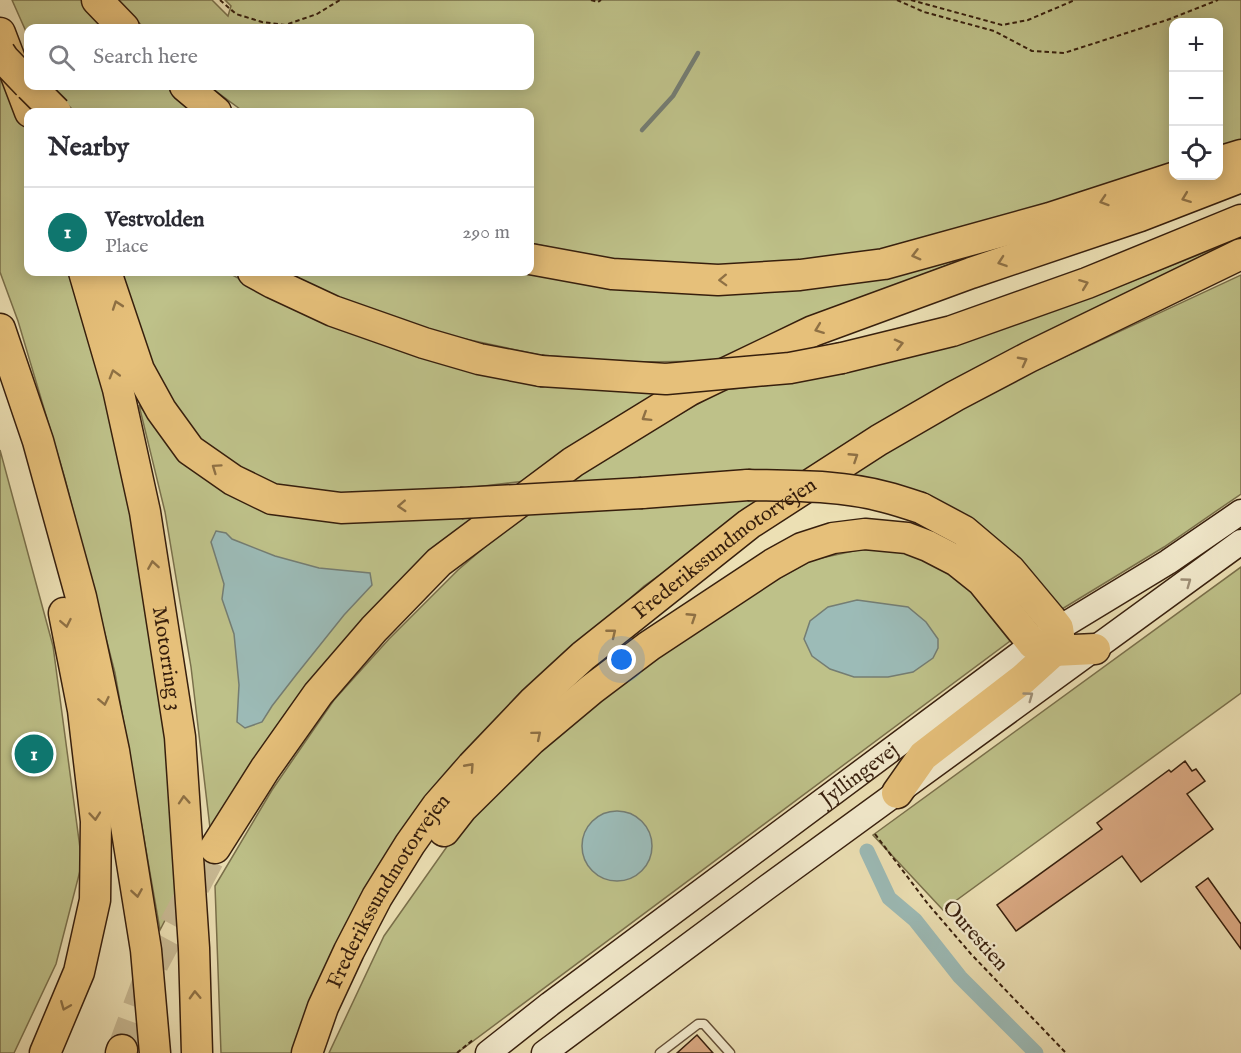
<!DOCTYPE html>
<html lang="en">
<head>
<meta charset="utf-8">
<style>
  :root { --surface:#fff; --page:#f2f2f3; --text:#2b2b33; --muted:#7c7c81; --line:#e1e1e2; --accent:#0f766e }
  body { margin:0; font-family:"IM FELL English",serif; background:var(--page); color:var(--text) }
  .controls { position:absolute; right:18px; top:18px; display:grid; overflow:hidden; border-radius:12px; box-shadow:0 3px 15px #0003 }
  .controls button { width:54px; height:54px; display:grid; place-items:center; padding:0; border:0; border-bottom:2px solid var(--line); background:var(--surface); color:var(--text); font:30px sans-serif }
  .you { position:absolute; left:622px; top:660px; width:21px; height:21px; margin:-15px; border:4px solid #fff; border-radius:50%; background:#1a73e8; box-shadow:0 0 0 9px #1a73e833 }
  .badge { display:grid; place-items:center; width:39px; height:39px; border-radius:50%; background:var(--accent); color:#fff; font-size:20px; font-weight:700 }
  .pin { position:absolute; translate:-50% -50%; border:3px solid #fff; box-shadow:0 2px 6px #0006 }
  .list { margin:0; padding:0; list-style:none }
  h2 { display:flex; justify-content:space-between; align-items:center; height:78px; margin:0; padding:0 24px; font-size:26px }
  h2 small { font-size:20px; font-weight:400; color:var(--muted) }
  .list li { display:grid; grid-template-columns:39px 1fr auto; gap:18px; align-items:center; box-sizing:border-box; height:90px; padding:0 24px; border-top:2px solid var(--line) }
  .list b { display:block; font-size:22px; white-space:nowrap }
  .list p { margin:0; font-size:20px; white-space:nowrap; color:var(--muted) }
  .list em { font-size:20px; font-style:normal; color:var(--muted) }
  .icon { flex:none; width:33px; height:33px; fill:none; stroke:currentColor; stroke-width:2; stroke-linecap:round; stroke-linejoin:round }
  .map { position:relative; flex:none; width:1241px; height:1053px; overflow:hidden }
  .search { position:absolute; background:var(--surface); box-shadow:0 3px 15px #0003; left:24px; top:24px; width:510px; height:66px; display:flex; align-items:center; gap:15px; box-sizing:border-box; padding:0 21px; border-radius:12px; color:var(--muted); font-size:22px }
  .panel { position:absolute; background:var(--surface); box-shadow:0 3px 15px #0003; left:24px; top:108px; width:510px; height:168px; border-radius:12px }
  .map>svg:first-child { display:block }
  .green { fill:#bec189; stroke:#7a704b; stroke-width:1.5 }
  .water { fill:#9cbbb7; stroke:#747d73; stroke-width:1.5 }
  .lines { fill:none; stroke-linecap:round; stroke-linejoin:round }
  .stream { stroke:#747d73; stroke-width:4.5 }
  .canal { stroke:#9cbbb7; stroke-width:15 }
  .building { fill:#dcab85; stroke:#371f0d; stroke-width:1.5 }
  .highway-tunnel { stroke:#c8b993; stroke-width:30; stroke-dasharray:30 15; stroke-linecap:butt }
  .lane-casing { stroke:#644f37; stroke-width:11 }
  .secondary-casing { stroke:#371f0d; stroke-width:27 }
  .highway-casing { stroke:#371f0d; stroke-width:33 }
  .path { stroke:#371f0d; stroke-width:2; stroke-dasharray:4.5 3; stroke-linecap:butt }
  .lane { stroke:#f3ebce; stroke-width:8 }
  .secondary { stroke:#f3ebce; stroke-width:24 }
  .highway { stroke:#e6c07a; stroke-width:30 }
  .highway-bridge-casing { stroke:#371f0d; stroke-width:33; stroke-linecap:butt }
  .highway-bridge { stroke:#e6c07a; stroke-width:30 }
  .oneway { stroke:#8e7044 }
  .oneway2 { stroke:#9e8f77 }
  .labels { text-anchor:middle; stroke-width:4.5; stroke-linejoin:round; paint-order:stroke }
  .street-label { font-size:21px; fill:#371f0d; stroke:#f3ebce }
</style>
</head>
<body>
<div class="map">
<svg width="1241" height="1053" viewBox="0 0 1241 1053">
  <rect width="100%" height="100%" fill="#ece0b4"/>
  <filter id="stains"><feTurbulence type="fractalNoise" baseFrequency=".00333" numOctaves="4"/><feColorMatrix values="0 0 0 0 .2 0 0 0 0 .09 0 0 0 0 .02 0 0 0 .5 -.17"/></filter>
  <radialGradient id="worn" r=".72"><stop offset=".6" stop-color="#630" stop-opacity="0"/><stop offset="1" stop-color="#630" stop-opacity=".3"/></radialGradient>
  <g class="green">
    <path d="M12,0H85L112,28H28V36Z"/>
    <path d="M118,0H212L228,16L231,6L225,0H1241V145L1219,153L1218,22H1174L1173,169L936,239L843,256L751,265L681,266L602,258L530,243V112H244L209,86H530V28H144Z"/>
    <path d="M0,76L13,92L28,135V272H72L88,326L135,526L166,737L177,897L160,930L115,673L65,479L18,321L0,272Z"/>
    <path d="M52,86H170L202,112H75L55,92Z"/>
    <path d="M1241,238V241L800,474L564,486L612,453L722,390L771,385L840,373L906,358L1007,327L1117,287Z"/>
    <path d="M961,260L812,317L726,361L631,362L540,355L423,330L271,272H530L728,292Z"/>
    <path d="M116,272H227L287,305L671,389L534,480L459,489L341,495L272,488L221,463L166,400Z"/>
    <path d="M1241,275V494L1164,547L1062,609L846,476L981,396Z"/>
    <path d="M139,405L179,455L219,484L486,511L210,828L191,667L165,512Z"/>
    <path d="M0,450L53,646L82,863L56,964L14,1053H0Z"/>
    <path d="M771,497L644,586L541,678L421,809L299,1053H221L215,886L272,790L334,700L389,639L458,570L529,509Z"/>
    <path d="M906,549L955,572L1010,641L457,1053H329L384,936L465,821L544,741L634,670L740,600L812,560L858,550Z"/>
    <path d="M1241,567V693L943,910L873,835Z"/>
  </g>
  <g class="water">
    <path d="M216,531L226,533L232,539L275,556L319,568L370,573L372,585L344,615L296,675L272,706L262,722L245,728L237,722L239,685L234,634L222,599L224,584L211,542Z"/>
    <path d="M857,600L908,607L926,622L938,639V648L933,658L913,672L888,677H854L830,669L812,656L804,639L810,621L828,607Z"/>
    <circle cx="617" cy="846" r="35"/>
  </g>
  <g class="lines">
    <path class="stream" d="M642,130L673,96L698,53"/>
    <path class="canal" d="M867,851L889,898L915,920L960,977L1036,1053"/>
  </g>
  <g class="building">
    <path d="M1185,761L1192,771L1196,769L1205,781L1187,794L1213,829L1141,882L1122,856L1016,931L997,905L1102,829L1097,823L1169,770L1171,772Z"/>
    <path d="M1208,878L1241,924V949L1196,887Z"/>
    <path d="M697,1035L713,1053H677Z"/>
  </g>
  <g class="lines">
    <path class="highway-tunnel" d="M122,1050L154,963L215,848"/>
    <defs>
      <path id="lane" d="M660,1053L698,1024H704L730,1053"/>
      <g id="secondary">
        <path id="s1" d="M488,1053L550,1004L1033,644L1168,562L1241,512"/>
        <path d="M544,1053L766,888L1241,542"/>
      </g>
      <g id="highway">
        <path d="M97,0L124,28"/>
        <path d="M0,33L30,112"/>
        <path d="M185,86L216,112"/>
        <path d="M1218,162L1241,155"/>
        <path d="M530,259L612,274L718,280L800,275L884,264L1050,218L1179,176"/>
        <path id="s2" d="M84,272L118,389L145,512L180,737L194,948L197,1053"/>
        <path d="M106,272L139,370L161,410L190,450L233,480L272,499L341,508L461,503"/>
        <path d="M253,272L273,283L333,311L424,343L479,359L541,371"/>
        <path d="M0,329L38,441L81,597L98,675L114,751L146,950L155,1053"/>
        <path d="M842,358L952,331L1087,283L1241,220"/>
        <path d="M642,493L748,485"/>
        <path d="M897,793L923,756L1023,679L1054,651L1057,644L1059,635L1058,628L1051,619L1010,570L964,531L921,508"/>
        <path d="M444,831L462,808L531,740L592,689L649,646L773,564L802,548L833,538L865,534L907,538L928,546L957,561L982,581L1033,644L1054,651L1095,649"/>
        <path d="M215,848L265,769L318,694L374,629L439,562L573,462L690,390L813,331L971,273L1140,216L1241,177"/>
        <path d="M45,1053L79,972L95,900L96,821L83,710L64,613"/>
        <path d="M121,1053L122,1050"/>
        <path id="s3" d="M307,1053L323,1007L349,951L377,897L410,844L437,806L472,766L533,702L583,656L749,524L879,440L955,396L1029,357L1241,254"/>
      </g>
    </defs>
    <use href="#lane" class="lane-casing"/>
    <use href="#secondary" class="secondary-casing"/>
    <use href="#highway" class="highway-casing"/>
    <g class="path">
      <path d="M220,0L236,14L262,22L285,25L317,14L340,0"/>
      <path d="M591,0L598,2L601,0"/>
      <path d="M897,0L924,12L994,31L1032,51L1064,53L1167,20L1218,0"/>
      <path d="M911,0L1002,25L1028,20L1075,0"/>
      <path d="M875,834L928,904L971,954L1066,1053"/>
      <path d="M457,1053L474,1039"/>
    </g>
    <use href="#lane" class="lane"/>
    <use href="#secondary" class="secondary"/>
    <use href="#highway" class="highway"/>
    <defs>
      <g id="highway-bridge">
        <path d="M0,53L4,59L28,84"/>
        <path d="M30,86L56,112"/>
        <path d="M541,371L666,379L790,368L842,358"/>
        <path d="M748,485C794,486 841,485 885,497C897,500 909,504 921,508"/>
        <path d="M461,503L642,493"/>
      </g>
    </defs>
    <use href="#highway-bridge" class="highway-bridge-casing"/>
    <use href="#highway-bridge" class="highway-bridge"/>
  </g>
  <defs><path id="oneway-chevron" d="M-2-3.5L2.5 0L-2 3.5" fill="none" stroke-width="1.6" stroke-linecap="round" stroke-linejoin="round" transform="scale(1.5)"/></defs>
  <g class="oneway">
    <use href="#oneway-chevron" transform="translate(1186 198) rotate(159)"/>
    <use href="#oneway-chevron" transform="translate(1104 201) rotate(162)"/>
    <use href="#oneway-chevron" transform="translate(916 255) rotate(165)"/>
    <use href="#oneway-chevron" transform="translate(1002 262) rotate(161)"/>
    <use href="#oneway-chevron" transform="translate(723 280) rotate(178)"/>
    <use href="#oneway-chevron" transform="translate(1084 284) rotate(-21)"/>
    <use href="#oneway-chevron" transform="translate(117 305) rotate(-109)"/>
    <use href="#oneway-chevron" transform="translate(819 329) rotate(159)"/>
    <use href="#oneway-chevron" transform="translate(899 344) rotate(-14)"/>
    <use href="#oneway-chevron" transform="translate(1023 361) rotate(-28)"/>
    <use href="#oneway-chevron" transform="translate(114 374) rotate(-106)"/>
    <use href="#oneway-chevron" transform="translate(646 417) rotate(148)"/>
    <use href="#oneway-chevron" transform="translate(854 457) rotate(-33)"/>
    <use href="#oneway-chevron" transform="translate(216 468) rotate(-145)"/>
    <use href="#oneway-chevron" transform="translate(402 506) rotate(177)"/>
    <use href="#oneway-chevron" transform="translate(153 565) rotate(-99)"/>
    <use href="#oneway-chevron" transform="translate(692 617) rotate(-33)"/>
    <use href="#oneway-chevron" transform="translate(66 623) rotate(79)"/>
    <use href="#oneway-chevron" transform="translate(612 633) rotate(-39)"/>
    <use href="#oneway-chevron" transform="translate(104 701) rotate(78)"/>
    <use href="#oneway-chevron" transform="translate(537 735) rotate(-40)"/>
    <use href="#oneway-chevron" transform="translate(470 767) rotate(-48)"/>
    <use href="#oneway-chevron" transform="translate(184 800) rotate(-94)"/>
    <use href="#oneway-chevron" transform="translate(95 816) rotate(85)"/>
    <use href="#oneway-chevron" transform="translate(137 893) rotate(81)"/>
    <use href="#oneway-chevron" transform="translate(195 995) rotate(-92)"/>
    <use href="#oneway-chevron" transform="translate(65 1006) rotate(112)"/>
  </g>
  <g class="oneway2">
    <use href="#oneway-chevron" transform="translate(1187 582) rotate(-36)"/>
    <use href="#oneway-chevron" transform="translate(1029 696) rotate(-36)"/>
  </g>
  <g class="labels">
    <g class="street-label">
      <text dy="7" stroke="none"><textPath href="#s3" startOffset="668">Frederikssundmotorvejen</textPath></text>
      <text dy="7" stroke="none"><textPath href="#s2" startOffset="396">Motorring 3</textPath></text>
      <text dy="7" stroke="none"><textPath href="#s1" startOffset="464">Jyllingevej</textPath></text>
      <text dy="7" stroke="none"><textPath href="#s3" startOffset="182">Frederikssundmotorvejen</textPath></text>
      <text transform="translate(976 935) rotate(48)" y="7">Ourestien</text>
    </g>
  </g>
  <rect width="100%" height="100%" filter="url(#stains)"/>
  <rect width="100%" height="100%" fill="url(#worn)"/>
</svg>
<div class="controls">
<button>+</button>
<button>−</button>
<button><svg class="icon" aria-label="locate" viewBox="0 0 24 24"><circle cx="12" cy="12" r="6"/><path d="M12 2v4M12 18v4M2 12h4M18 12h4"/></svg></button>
</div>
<div class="you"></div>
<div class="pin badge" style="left:34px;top:754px">1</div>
<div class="search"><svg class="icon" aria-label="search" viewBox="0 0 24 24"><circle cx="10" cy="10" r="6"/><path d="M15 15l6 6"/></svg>Search here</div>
<section class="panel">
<h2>Nearby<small></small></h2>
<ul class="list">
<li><span class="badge">1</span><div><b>Vestvolden</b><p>Place</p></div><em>290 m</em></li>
</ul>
</section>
</div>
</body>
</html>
